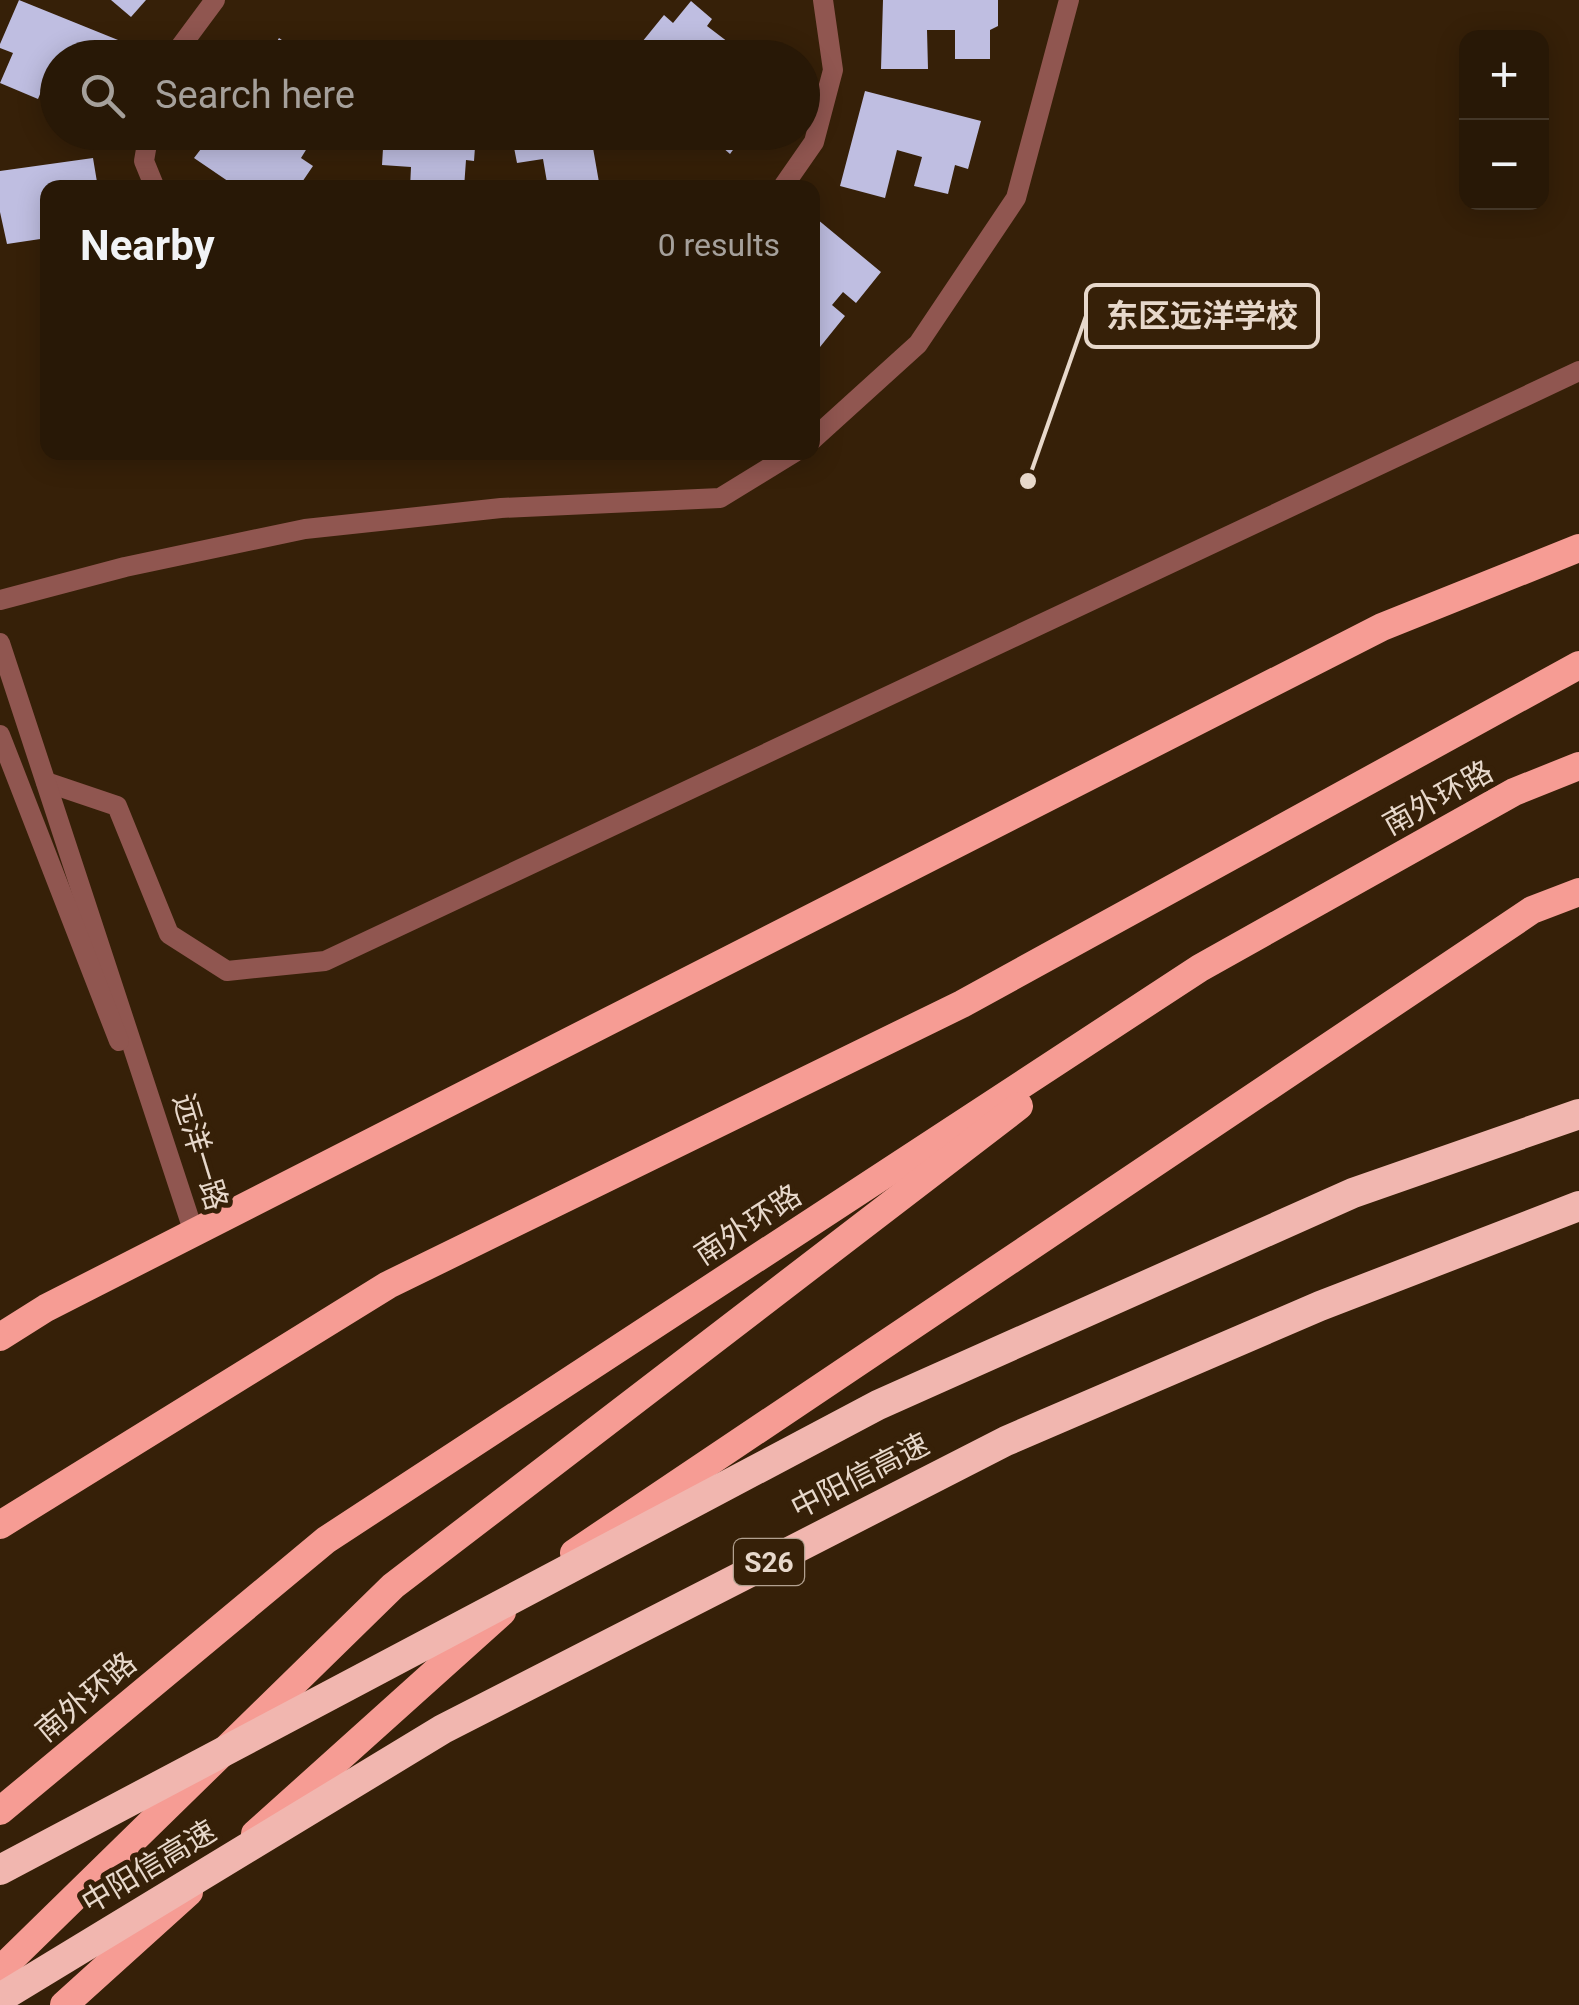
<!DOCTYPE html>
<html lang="en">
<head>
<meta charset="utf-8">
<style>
  :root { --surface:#281806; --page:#342514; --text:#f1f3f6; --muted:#a5a09b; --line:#443728 }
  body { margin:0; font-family:Roboto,"Noto Sans SC",sans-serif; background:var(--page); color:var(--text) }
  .controls { position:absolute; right:30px; top:30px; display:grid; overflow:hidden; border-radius:20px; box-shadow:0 5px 25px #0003 }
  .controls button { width:90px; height:90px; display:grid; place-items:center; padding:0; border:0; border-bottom:2px solid var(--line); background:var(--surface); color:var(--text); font:50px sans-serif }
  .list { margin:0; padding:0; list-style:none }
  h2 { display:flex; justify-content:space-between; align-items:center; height:130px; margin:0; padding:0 40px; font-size:42px }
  h2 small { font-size:32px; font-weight:400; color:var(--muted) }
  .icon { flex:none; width:55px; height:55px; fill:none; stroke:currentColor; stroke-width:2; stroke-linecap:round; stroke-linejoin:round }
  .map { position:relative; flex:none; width:1579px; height:2005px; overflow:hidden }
  .search { position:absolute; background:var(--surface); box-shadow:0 5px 25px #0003; left:40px; top:40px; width:780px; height:110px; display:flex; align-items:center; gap:25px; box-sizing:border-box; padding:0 35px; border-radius:55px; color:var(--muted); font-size:38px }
  .panel { position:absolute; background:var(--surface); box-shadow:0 5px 25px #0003; left:40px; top:180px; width:780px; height:280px; border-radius:20px }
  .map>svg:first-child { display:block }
  .building { fill:#bfbee1 }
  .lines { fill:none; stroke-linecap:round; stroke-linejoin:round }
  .minor { stroke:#905650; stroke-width:20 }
  .tertiary { stroke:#905650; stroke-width:20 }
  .trunk { stroke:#f69c94; stroke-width:28 }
  .motorway-bridge { stroke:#f1b6af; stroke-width:30 }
  .labels { text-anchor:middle; stroke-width:10; stroke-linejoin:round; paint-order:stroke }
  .shield { fill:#362008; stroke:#b2a190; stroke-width:2.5 }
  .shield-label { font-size:28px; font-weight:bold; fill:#e7d8cb }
  .street-label { font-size:30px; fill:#e7d8cb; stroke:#362008 }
  .leader { fill:none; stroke:#e7d8cb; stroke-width:4 }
  .callout-dot { fill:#e7d8cb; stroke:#362008; stroke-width:4 }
  .callout { fill:#362008; stroke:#e7d8cb; stroke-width:4 }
  .callout-label { font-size:32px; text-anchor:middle; font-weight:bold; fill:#e7d8cb }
</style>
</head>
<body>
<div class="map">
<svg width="1579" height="2005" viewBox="0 0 1579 2005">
  <rect width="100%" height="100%" fill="#362008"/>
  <g class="building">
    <path d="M19,0L123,42L116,58H58V68L52,65L38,99L0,83L13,53L0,48V44Z"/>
    <path d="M111,0H146L131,17Z"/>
    <path d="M883,0H998V26L990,30V59H955V30H927L928,69H881Z"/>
    <path d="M691,1L712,19L707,26L745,55L755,44L772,58H629L664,15L673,23Z"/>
    <path d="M279,38L308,58H267Z"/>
    <path d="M865,91L981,121L968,169L955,165L948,194L914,186L922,157L897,150L885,198L840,186Z"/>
    <path d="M214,132H317L301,158L313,166L298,188H238L194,158Z"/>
    <path d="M384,132L476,133L474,161L466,160L464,188H410L411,167L382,165Z"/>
    <path d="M511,132H605L607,146L593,148L600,188H548L543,159L517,163Z"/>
    <path d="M705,132H746L730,154Z"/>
    <path d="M93,158L98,188H48V206L42,207L47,238L7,244L0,212V171Z"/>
    <path d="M817,219L881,272L856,303L843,292L832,305L845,316L820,347L812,341V223Z"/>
  </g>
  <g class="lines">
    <g class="minor">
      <path d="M172,58L215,0"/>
      <path d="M149,132L144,161L155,188"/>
      <path d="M782,188L814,142L833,70L823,0"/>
      <path d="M812,440L918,344L1016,198L1069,0"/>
      <path d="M0,600L125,567L305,529L501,508L720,498L795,452"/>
      <path d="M46,782L117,806L169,934L227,971L325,961L1579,371"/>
    </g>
    <g class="tertiary">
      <path d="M0,643L194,1233"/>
      <path d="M0,735L119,1041"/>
    </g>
    <g class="trunk">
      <path d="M0,1337L46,1308L1382,627L1579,548"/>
      <path d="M0,1525L388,1285L962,1004L1579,665"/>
      <path d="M574,1553L1532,910L1579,892"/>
      <path d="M0,1811L326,1540L1200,968L1514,792L1579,766"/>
      <path d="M255,1834L502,1612"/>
      <path d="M0,1970L393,1586L1019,1106"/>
      <path d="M64,2005L189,1892"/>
    </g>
    <g class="motorway-bridge">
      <path d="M0,1870L878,1405L1353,1193L1579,1114"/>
      <path d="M0,1998L443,1729L1006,1441L1320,1306L1579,1206"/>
    </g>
  </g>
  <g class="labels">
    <rect class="shield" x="734" y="1539" width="70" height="46" rx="8"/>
    <g class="shield-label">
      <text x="769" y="1572">S26</text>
    </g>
    <g class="street-label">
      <text transform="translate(1438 798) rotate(-29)" y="10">南外环路</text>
      <text transform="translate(200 1152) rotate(73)" y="10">远洋一路</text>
      <text transform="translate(748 1225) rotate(-33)" y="10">南外环路</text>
      <text transform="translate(860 1476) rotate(-27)" y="10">中阳信高速</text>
      <text transform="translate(86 1697) rotate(-40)" y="10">南外环路</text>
      <text transform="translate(149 1867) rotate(-31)" y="10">中阳信高速</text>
    </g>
  </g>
  <path class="leader" d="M1028 481L1086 316"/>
  <circle class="callout-dot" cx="1028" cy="481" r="10"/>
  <rect class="callout" x="1086" y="285" width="232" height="62" rx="10"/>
  <g class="callout-label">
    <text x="1202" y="327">东区远洋学校</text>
  </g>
</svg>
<div class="controls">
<button>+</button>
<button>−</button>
</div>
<div class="search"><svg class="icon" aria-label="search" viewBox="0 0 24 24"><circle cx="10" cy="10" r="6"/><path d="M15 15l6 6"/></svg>Search here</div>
<section class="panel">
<h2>Nearby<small>0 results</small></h2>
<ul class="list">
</ul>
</section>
</div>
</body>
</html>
